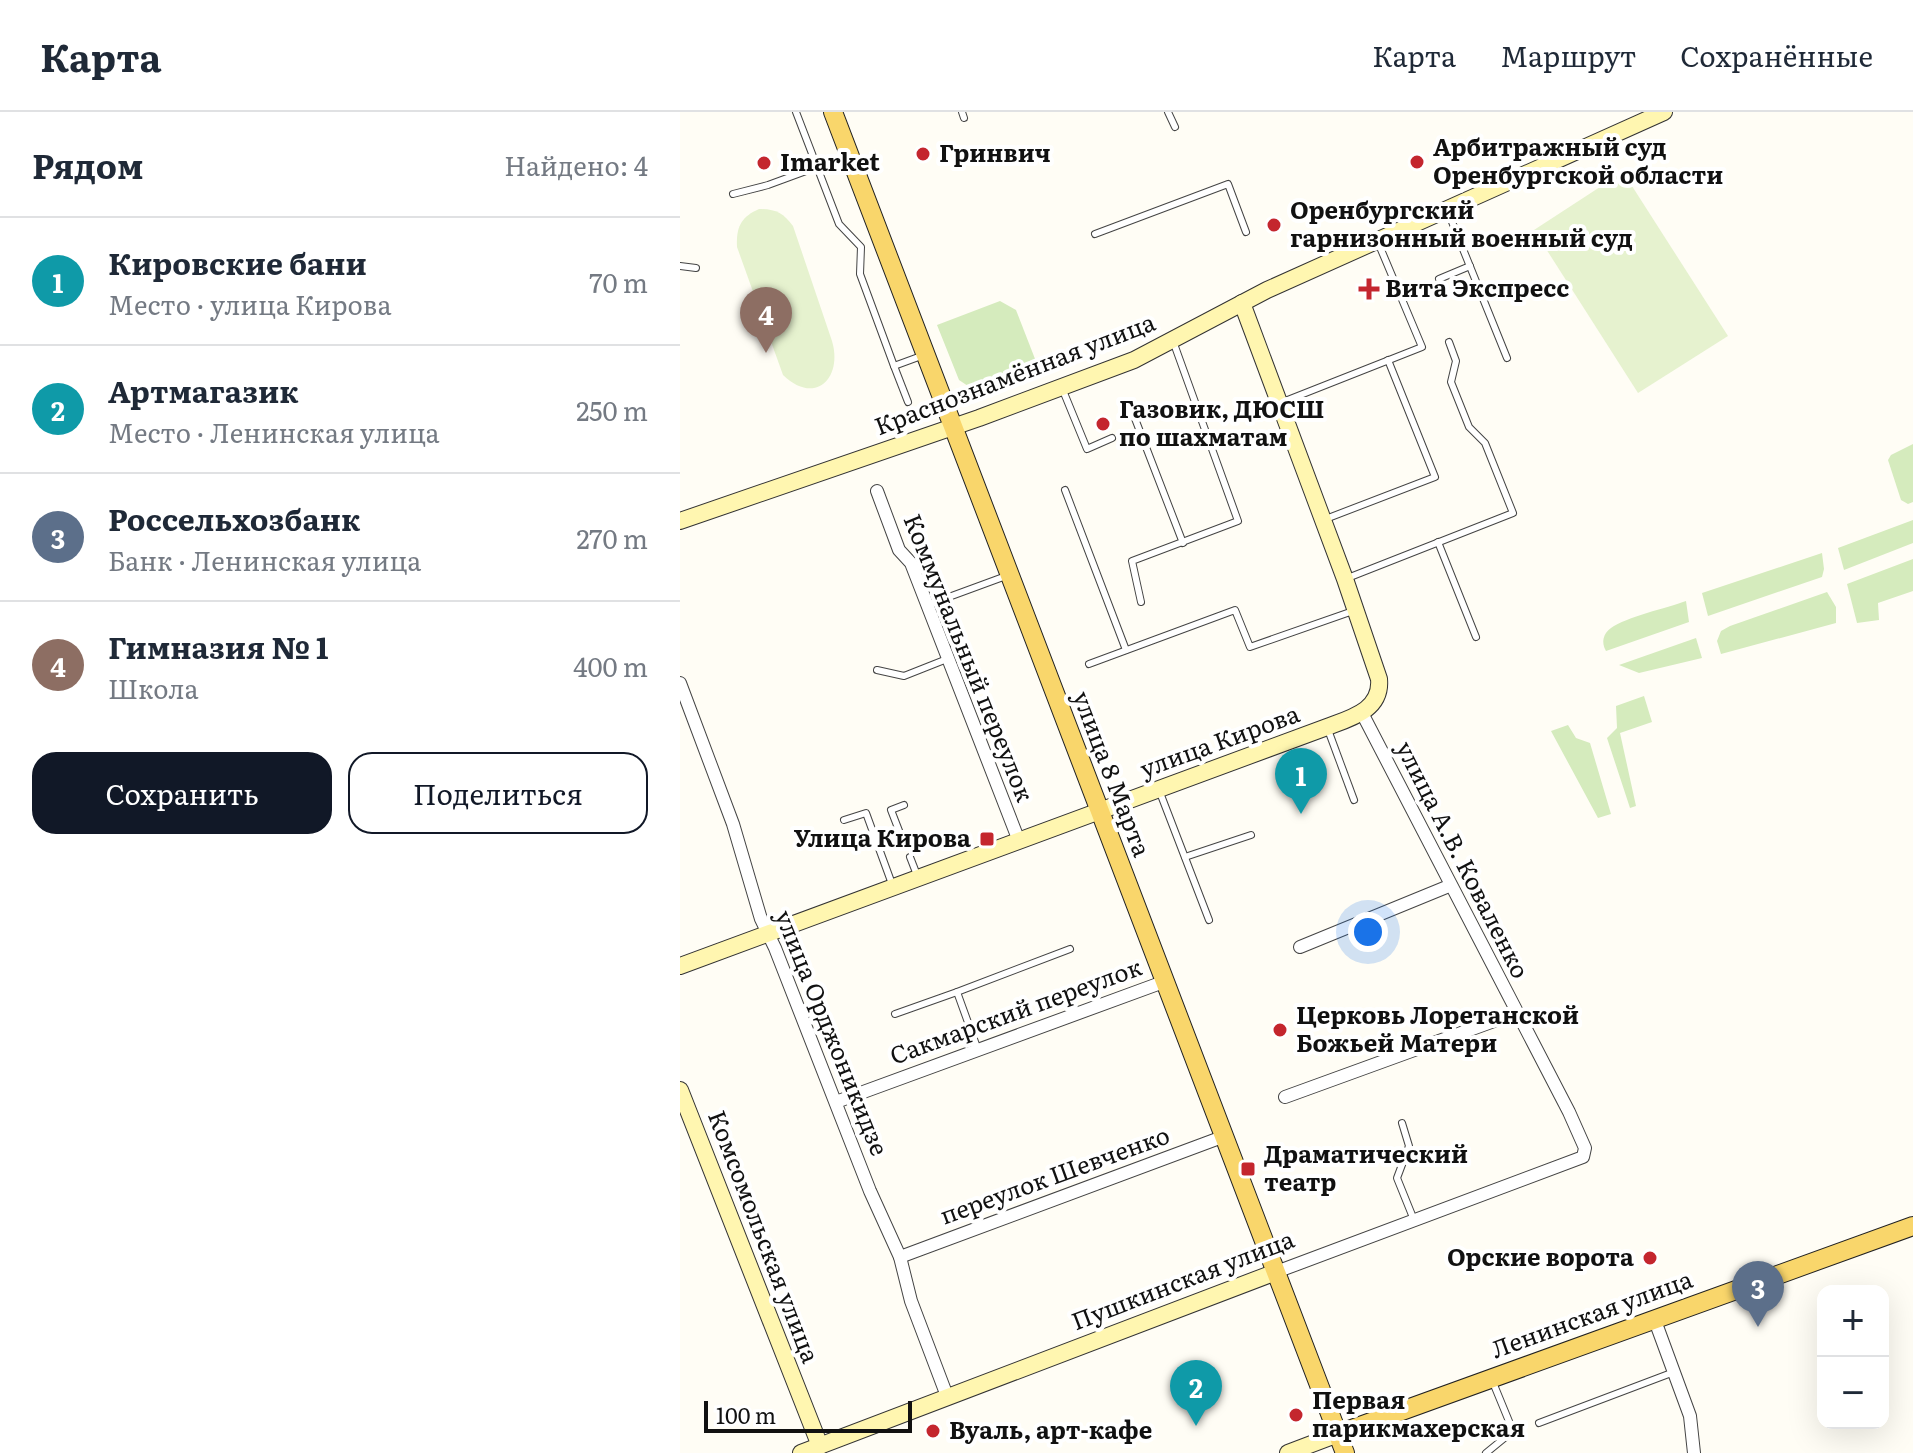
<!DOCTYPE html>
<html lang="ru">
<head>
<meta charset="utf-8">
<style>
  :root { --surface:#fff; --page:#f2f2f3; --text:#1f2937; --muted:#747a83; --line:#e0e1e3; --accent:#111827 }
  body { margin:0; font-family:Literata,serif; background:var(--page); color:var(--text) }
  .controls { position:absolute; right:24px; bottom:24px; display:grid; overflow:hidden; border-radius:16px; box-shadow:0 8px 32px #0002 }
  .controls button { width:72px; height:72px; display:grid; place-items:center; padding:0; border:0; border-bottom:2px solid var(--line); background:var(--surface); color:var(--text); font:40px sans-serif }
  .scale { position:absolute; left:24px; bottom:20px; width:208px; box-sizing:border-box; padding-left:8px; border:4px solid #111; border-top:0; font-size:22px; line-height:28px; white-space:nowrap; color:#111; -webkit-text-stroke:6px #fff; paint-order:stroke }
  .you { position:absolute; left:688px; top:820px; width:28px; height:28px; margin:-20px; border:6px solid #fff; border-radius:50%; background:#1a73e8; box-shadow:0 0 0 12px #1a73e833 }
  .badge { display:grid; place-items:center; width:52px; height:52px; border-radius:50%; background:var(--accent); color:#fff; font-size:26px; font-weight:700 }
  .pin { position:absolute; translate:-50% -66px; filter:drop-shadow(0 2px 4px #0008) }
  .pin::after { content:''; position:absolute; top:42px; width:28px; height:24px; background:inherit; clip-path:polygon(0 0,100% 0,50% 100%) }
  .list { margin:0; padding:0; list-style:none }
  h2 { display:flex; justify-content:space-between; align-items:center; height:104px; margin:0; padding:0 32px; font-size:34px }
  h2 small { font-size:26px; font-weight:400; color:var(--muted) }
  .list li { display:grid; grid-template-columns:52px 1fr auto; gap:24px; align-items:center; box-sizing:border-box; height:128px; padding:0 32px; border-top:2px solid var(--line) }
  .list b { display:block; font-size:30px; white-space:nowrap }
  .list p { margin:0; font-size:26px; white-space:nowrap; color:var(--muted) }
  .list em { font-size:26px; font-style:normal; color:var(--muted) }
  .actions { display:flex; gap:16px; padding:24px 32px }
  .actions a { flex:1; padding:18px 0; border:2px solid var(--accent); border-radius:24px; text-align:center; font-size:28px; color:var(--accent) }
  .actions .main { background:var(--accent); color:#fff }
  .map { position:relative; flex:none; width:1233px; height:1341px; overflow:hidden }
  header { display:flex; align-items:center; gap:48px; box-sizing:border-box; height:112px; padding:0 40px; background:var(--surface); border-bottom:2px solid var(--line) }
  header strong { font-size:38px }
  nav { display:flex; gap:44px; margin-inline-start:auto; font-size:28px }
  main { display:flex }
  aside { flex:1; background:var(--surface) }
  .map>svg:first-child { display:block }
  .green { fill:#d5ebbd }
  .pitch { fill:#e6f2cf }
  .lines { fill:none; stroke-linecap:round; stroke-linejoin:round }
  .lane-casing { stroke:#444; stroke-width:8 }
  .street-casing { stroke:#444; stroke-width:14 }
  .secondary-casing { stroke:#333; stroke-width:18 }
  .primary-casing { stroke:#222; stroke-width:20 }
  .lane { stroke:#fff; stroke-width:6 }
  .street { stroke:#fff; stroke-width:12 }
  .secondary { stroke:#fff6b0; stroke-width:16 }
  .primary { stroke:#f9d66b; stroke-width:18 }
  .poi-dot { fill:#c4262e; stroke:#fff; stroke-width:3 }
  .labels { text-anchor:middle; stroke-width:8; stroke-linejoin:round; paint-order:stroke }
  .poi-label { font-size:24px; font-weight:bold; fill:#111; stroke:#fff; text-anchor:start }
  .street-label { font-size:24px; fill:#111; stroke:#fff }
</style>
</head>
<body>
<header>
<strong>Карта</strong>
<nav><a>Карта</a><a>Маршрут</a><a>Сохранённые</a></nav>
</header>
<main>
<aside>
<h2>Рядом<small>Найдено: 4</small></h2>
<ul class="list">
<li><span class="badge" style="background:#0f9aa8">1</span><div><b>Кировские бани</b><p>Место · улица Кирова</p></div><em>70 m</em></li>
<li><span class="badge" style="background:#0f9aa8">2</span><div><b>Артмагазик</b><p>Место · Ленинская улица</p></div><em>250 m</em></li>
<li><span class="badge" style="background:#5c6f8a">3</span><div><b>Россельхозбанк</b><p>Банк · Ленинская улица</p></div><em>270 m</em></li>
<li><span class="badge" style="background:#8d6e63">4</span><div><b>Гимназия № 1</b><p>Школа</p></div><em>400 m</em></li>
</ul>
<div class="actions"><a class="main">Сохранить</a><a>Поделиться</a></div>
</aside>
<div class="map">
<svg width="1233" height="1341" viewBox="0 0 1233 1341">
  <rect width="100%" height="100%" fill="#fffdf5"/>
  <g class="green">
    <path d="M320,189L336,198L357,252L291,276L279,268L257,213Z"/>
    <path d="M1233,332V390L1228,392L1221,388L1208,348L1211,343Z"/>
    <path d="M1233,408V431L1164,458L1158,436Z"/>
    <path d="M1142,441L1144,457L1142,465L1028,504L1022,481Z"/>
    <path d="M1233,447V479L1198,491L1199,508L1177,511L1167,472Z"/>
    <path d="M1147,480L1156,495V511L1041,542L1037,529L1041,519L1050,514Z"/>
    <path d="M1006,489L1009,510L926,539C921,530 923,522 931,516C946,505 987,496 1006,489Z"/>
    <path d="M1016,526L1022,546L959,561L939,553Z"/>
    <path d="M964,584L972,610L940,621L956,694L950,696L927,626L937,616L936,594Z"/>
    <path d="M888,613L896,626L910,631L931,702L918,706L871,619Z"/>
  </g>
  <g class="pitch">
    <path d="M943,60L1048,224L958,281L854,118Z"/>
    <path d="M79,97C96,97 103,101 113,114L152,229C163,266 135,294 103,263L57,135C56,115 61,105 79,97Z"/>
  </g>
  <g class="lines">
    <defs>
      <g id="lane">
        <path d="M116,0L159,112L181,135L180,162L214,254L244,243"/>
        <path d="M282,0L284,6"/>
        <path d="M488,0L495,15"/>
        <path d="M53,82L88,73L137,55"/>
        <path d="M768,100L827,246"/>
        <path d="M415,122L548,72L566,120"/>
        <path d="M0,154L16,156"/>
        <path d="M759,167L790,154"/>
        <path d="M214,254L228,290"/>
        <path d="M382,276L407,337L432,326"/>
        <path d="M600,291L742,235L697,128"/>
        <path d="M454,304L503,431"/>
        <path d="M385,378L446,538"/>
        <path d="M643,408L755,365L708,248"/>
        <path d="M758,430L796,525"/>
        <path d="M665,467L833,401L805,331L789,315L771,270L776,249L769,230"/>
        <path d="M461,490L452,449L558,409L493,229"/>
        <path d="M247,493L326,464"/>
        <path d="M409,552L555,498L570,535L673,499"/>
        <path d="M197,558L224,564L267,547"/>
        <path d="M647,615L674,688"/>
        <path d="M479,678L529,808"/>
        <path d="M164,708L186,701L212,772"/>
        <path d="M223,729L211,698L224,693"/>
        <path d="M230,745L237,763"/>
        <path d="M505,745L571,723"/>
        <path d="M215,902L277,880"/>
        <path d="M298,938L277,880L390,837"/>
        <path d="M722,1011L729,1034L717,1066L734,1108"/>
        <path d="M859,1311L994,1260"/>
        <path d="M806,1341L833,1319L812,1268"/>
      </g>
      <g id="street">
        <path d="M197,379L219,438L231,451L339,729"/>
        <path d="M0,571L53,712L81,807L95,836L190,1079L220,1145L231,1189L267,1284"/>
        <path d="M620,835L769,774"/>
        <path d="M605,985L836,901"/>
        <path d="M156,990L486,869"/>
        <path d="M220,1145L545,1024"/>
        <path d="M596,1160L903,1045L905,1036L889,1000L682,601"/>
        <path d="M974,1206L1010,1304L1014,1341"/>
      </g>
      <g id="secondary">
        <path d="M0,409L299,306L454,248L587,178L984,0"/>
        <path d="M0,854L647,615C671,606 702,598 699,567L665,467L562,191"/>
        <path d="M0,978L140,1334"/>
        <path d="M121,1341L596,1160"/>
        <path d="M608,1341L658,1322"/>
      </g>
      <g id="primary">
        <path d="M153,0L665,1341"/>
        <path d="M658,1322L1233,1114"/>
      </g>
    </defs>
    <use href="#lane" class="lane-casing"/>
    <use href="#street" class="street-casing"/>
    <use href="#secondary" class="secondary-casing"/>
    <use href="#primary" class="primary-casing"/>
    <use href="#lane" class="lane"/>
    <use href="#street" class="street"/>
    <use href="#secondary" class="secondary"/>
    <use href="#primary" class="primary"/>
  </g>
  <g class="poi-dot">
    <circle cx="243" cy="42" r="8"/>
    <circle cx="737" cy="50" r="8"/>
    <circle cx="84" cy="51" r="8"/>
    <circle cx="594" cy="113" r="8"/>
    <path d="M685 165h8v8h8v8h-8v8h-8v-8h-8v-8h8z"/>
    <circle cx="423" cy="312" r="8"/>
    <rect x="299" y="719" width="16" height="16" rx="4"/>
    <circle cx="600" cy="918" r="8"/>
    <rect x="560" y="1049" width="16" height="16" rx="4"/>
    <circle cx="970" cy="1146" r="8"/>
    <circle cx="616" cy="1303" r="8"/>
    <circle cx="253" cy="1319" r="8"/>
  </g>
  <g class="labels">
    <g class="poi-label">
      <text x="753" y="44">Арбитражный суд<tspan x="753" dy="28">Оренбургской области</tspan></text>
      <text x="259" y="50">Гринвич</text>
      <text x="100" y="59">Imarket</text>
      <text x="610" y="107">Оренбургский<tspan x="610" dy="28">гарнизонный военный суд</tspan></text>
      <text x="705" y="185">Вита Экспресс</text>
      <text x="439" y="306">Газовик, ДЮСШ<tspan x="439" dy="28">по шахматам</tspan></text>
      <text x="291" y="735" text-anchor="end">Улица Кирова</text>
      <text x="616" y="912">Церковь Лоретанской<tspan x="616" dy="28">Божьей Матери</tspan></text>
      <text x="584" y="1051">Драматический<tspan x="584" dy="28">театр</tspan></text>
      <text x="954" y="1154" text-anchor="end">Орские ворота</text>
      <text x="632" y="1297">Первая<tspan x="632" dy="28">парикмахерская</tspan></text>
      <text x="269" y="1327">Вуаль, арт-кафе</text>
    </g>
    <g class="street-label">
      <text transform="translate(335 263) rotate(-21)" y="8">Краснознамённая улица</text>
      <text transform="translate(288 546) rotate(68)" y="8">Коммунальный переулок</text>
      <text transform="translate(540 630) rotate(-20)" y="8">улица Кирова</text>
      <text transform="translate(431 662) rotate(69)" y="8">улица 8 Марта</text>
      <text transform="translate(782 748) rotate(63)" y="8">улица А.В. Коваленко</text>
      <text transform="translate(336 900) rotate(-20)" y="8">Сакмарский переулок</text>
      <text transform="translate(151 921) rotate(68)" y="8">улица Орджоникидзе</text>
      <text transform="translate(375 1064) rotate(-20)" y="8">переулок Шевченко</text>
      <text transform="translate(83 1125) rotate(69)" y="8">Комсомольская улица</text>
      <text transform="translate(503 1169) rotate(-21)" y="8">Пушкинская улица</text>
      <text transform="translate(912 1203) rotate(-20)" y="8">Ленинская улица</text>
    </g>
  </g>
</svg>
<div class="controls">
<button>+</button>
<button>−</button>
</div>
<div class="scale">100 m</div>
<div class="you"></div>
<div class="pin badge" style="left:621px;top:702px;background:#0f9aa8">1</div>
<div class="pin badge" style="left:516px;top:1314px;background:#0f9aa8">2</div>
<div class="pin badge" style="left:1078px;top:1215px;background:#5c6f8a">3</div>
<div class="pin badge" style="left:86px;top:241px;background:#8d6e63">4</div>
</div>
</main>
</body>
</html>
